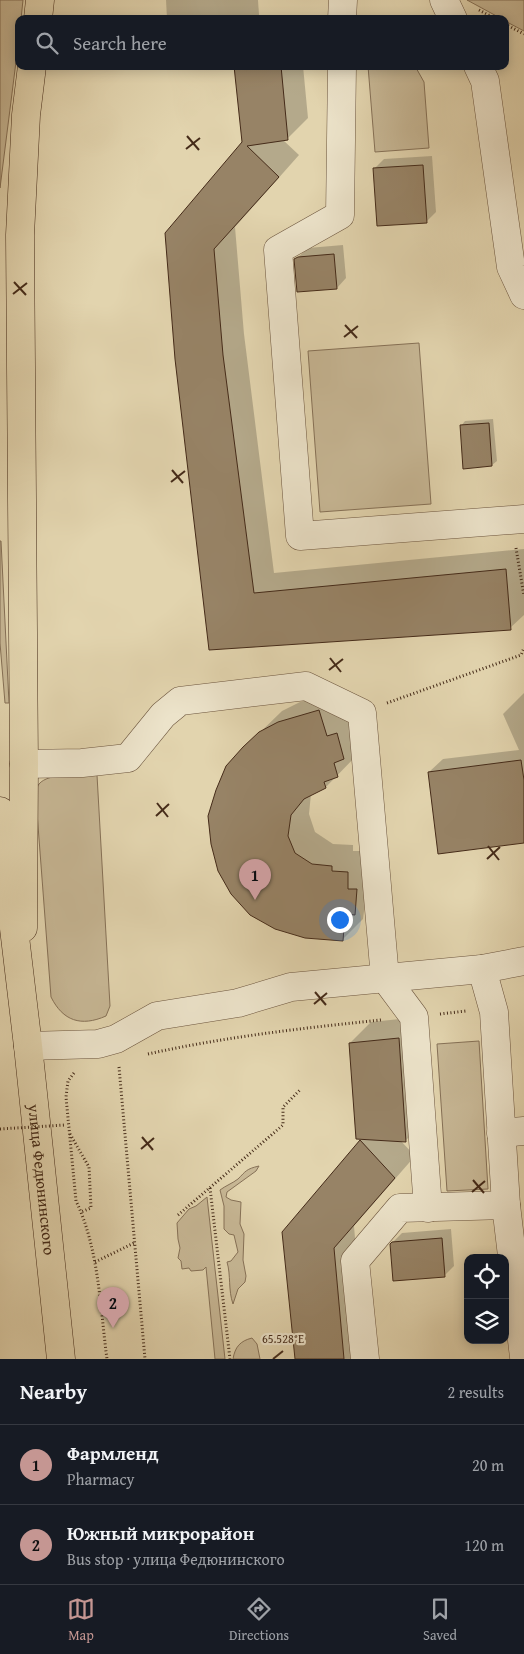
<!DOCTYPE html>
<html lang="en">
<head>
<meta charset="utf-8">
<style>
  :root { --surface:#171b24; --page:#20242c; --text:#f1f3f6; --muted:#9ea1a6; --line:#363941; --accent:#c59692 }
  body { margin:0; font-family:"Gentium Book Plus",serif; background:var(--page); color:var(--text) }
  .controls { position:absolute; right:15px; bottom:15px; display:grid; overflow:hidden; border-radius:10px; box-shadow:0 2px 12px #0003 }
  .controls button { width:45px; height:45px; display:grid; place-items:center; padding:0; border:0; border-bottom:1px solid var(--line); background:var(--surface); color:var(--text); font:25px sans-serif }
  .you { position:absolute; left:339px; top:919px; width:18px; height:18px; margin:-12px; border:4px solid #fff; border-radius:50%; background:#1a73e8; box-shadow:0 0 0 8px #1a73e833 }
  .badge { display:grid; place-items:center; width:32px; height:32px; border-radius:50%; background:var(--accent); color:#111; font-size:16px; font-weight:700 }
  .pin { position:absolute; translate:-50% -41px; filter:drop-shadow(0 1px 2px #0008) }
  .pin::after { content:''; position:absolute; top:26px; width:18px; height:15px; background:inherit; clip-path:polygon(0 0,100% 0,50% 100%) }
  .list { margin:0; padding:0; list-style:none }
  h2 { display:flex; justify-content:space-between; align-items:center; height:65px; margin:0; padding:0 20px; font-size:21px }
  h2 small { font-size:16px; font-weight:400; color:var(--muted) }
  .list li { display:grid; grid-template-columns:32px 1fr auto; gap:15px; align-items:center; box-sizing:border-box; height:80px; padding:0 20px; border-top:1px solid var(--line) }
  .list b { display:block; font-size:19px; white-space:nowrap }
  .list p { margin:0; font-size:16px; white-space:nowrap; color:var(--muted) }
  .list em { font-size:16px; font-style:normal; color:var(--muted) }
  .icon { flex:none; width:28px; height:28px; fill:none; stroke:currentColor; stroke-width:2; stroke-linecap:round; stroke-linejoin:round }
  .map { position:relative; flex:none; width:524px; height:1359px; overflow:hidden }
  .search { position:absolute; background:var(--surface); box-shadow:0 2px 12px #0003; left:15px; right:15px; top:15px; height:55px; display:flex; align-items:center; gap:12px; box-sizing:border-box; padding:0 18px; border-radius:10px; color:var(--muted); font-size:19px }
  .sheet { height:225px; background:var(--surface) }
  nav { display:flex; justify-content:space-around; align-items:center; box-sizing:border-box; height:70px; border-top:1px solid var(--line); background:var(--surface); font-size:14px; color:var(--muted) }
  nav a { display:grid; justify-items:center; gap:2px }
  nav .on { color:var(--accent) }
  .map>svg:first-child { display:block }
  .green { fill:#c7b795; stroke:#867157 }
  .shadow { fill:#0003 }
  .building { fill:#978366; stroke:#452b19 }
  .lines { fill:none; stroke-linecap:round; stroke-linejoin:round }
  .minor-casing { stroke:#6c553e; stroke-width:29 }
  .major-casing { stroke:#452b19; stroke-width:29 }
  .highway-casing { stroke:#452b19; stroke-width:29 }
  .path { stroke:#452b19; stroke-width:3; stroke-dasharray:1 2.5; stroke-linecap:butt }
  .minor { stroke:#ece3ca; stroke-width:28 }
  .major { stroke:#e2d4ae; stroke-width:28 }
  .highway { stroke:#e2d4ae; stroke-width:28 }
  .path-bridge { stroke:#452b19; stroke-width:3; stroke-dasharray:1 2.5; stroke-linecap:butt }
  .ticks { fill:none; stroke:#452b19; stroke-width:2 }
  .labels { text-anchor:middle; stroke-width:4.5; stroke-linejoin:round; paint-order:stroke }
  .street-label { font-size:16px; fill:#452b19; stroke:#ece3ca }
  .ticks-label { font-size:12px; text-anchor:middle; fill:#452b19; stroke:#ece3ca; stroke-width:4.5; stroke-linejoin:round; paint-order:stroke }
</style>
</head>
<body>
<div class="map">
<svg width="524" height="1359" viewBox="0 0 524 1359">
  <rect width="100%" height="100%" fill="#e2d4ae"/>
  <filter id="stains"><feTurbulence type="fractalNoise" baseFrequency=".004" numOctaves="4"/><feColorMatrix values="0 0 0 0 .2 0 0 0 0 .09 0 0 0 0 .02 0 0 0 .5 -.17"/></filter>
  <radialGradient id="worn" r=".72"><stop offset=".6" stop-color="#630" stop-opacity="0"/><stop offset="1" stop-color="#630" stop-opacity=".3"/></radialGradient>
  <g class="green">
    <path d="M0,0H23L21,19H19V38L0,188Z"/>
    <path d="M467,0H524V31L505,21V19H502Z"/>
    <path d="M368,66H415L424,82L429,148L375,152Z"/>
    <path d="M419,343L431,504L320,512L308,351Z"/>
    <path d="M0,541H1L9,703H5L0,643Z"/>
    <path d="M97,775L110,1006L106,1016C81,1027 63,1021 51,997L36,799C36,794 36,788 39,784C49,772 83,775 97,775Z"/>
    <path d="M479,1041L488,1189L447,1191L437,1044Z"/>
    <path d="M259,1166L256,1171L227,1192L226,1197L231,1200L241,1202L240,1224L244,1234L243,1260L246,1276L245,1282L238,1289L233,1304C228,1290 231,1275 227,1262L231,1261L238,1252L234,1235L229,1234L224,1229V1206L220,1190C225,1186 233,1183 238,1179C246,1171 246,1169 259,1166Z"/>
    <path d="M207,1197L225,1359H215L206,1267L203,1270L191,1271L189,1268L182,1269L181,1261L178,1258L180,1248L178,1239L177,1223L189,1209L196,1206Z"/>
    <path d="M252,1338L257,1344L260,1359H233C235,1347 240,1341 252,1338Z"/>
  </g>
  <g class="shadow">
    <path d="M166,0H258L259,15L256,19H167Z"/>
    <path d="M299,16V19H266Z"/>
    <path d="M235,66H303L308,118L287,139L283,140L299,155L235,227L244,334L274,573L524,549V615L510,628L210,649L176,359L243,142Z"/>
    <path d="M432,156L436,212L427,221L374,169L384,159Z"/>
    <path d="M343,245L346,278L337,288L296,259L308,248Z"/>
    <path d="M493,419L497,461L492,465L461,426L465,421Z"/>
    <path d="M341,690L358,754L326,787L311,794L309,814L315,832L333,844L353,845V851H369L376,893L365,904L363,919L342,940L275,928L244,748L282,711L300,702Z"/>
    <path d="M524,693V842L429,772L443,759L519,750L503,714Z"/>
    <path d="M419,1017L427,1120L406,1140H400L415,1156L354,1226L365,1359H297L283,1233L363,1138L350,1043L371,1022Z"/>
    <path d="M451,1229L454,1266L445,1275L391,1244L402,1233Z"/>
  </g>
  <g class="building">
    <path d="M234,66H281L288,140L247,146L279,177L214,249L223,355L254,593L506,569L511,630L209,650L175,359L165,233L242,142Z"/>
    <path d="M423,165L427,223L377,226L373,168Z"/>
    <path d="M334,254L337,289L297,292L294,259L298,257Z"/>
    <path d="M489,423L492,466L463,469L460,425Z"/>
    <path d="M319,710L327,736L337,733L344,759L334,763L338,777L324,782L326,788L304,799L291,815L288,836L295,853L312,864L332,866V871L348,872V889H357L355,915L345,914L343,941L305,938L275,929L250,915L231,894L218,871L211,844L208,816L216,790L226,766L243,747L259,732L278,722Z"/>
    <path d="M521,760L524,780V843L438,854L428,772Z"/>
    <path d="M399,1038L406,1142L356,1139L349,1043Z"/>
    <path d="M360,1140L395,1178L334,1248L344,1359H295L282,1232Z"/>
    <path d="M442,1238L445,1277L393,1281L390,1244L392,1242Z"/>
  </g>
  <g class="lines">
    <defs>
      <g id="minor">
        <path d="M444,0L453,19"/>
        <path d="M342,19L343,0"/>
        <path d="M342,66L340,215L278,250L300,536L524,519"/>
        <path d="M478,66L485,81L511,267L524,295"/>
        <path d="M24,764L82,763L128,758L163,715L180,701L306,686L362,713L385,978L414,1017L428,1208"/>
        <path d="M28,1046L98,1044L116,1039L157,1016L238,1003L291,987L482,969L524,961"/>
        <path d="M501,1133L524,1131"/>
        <path d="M506,1205L524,1357"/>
        <path d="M365,1359L355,1261L400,1208L506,1205L494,1012L482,969"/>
      </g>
      <g id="major">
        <path d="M38,19L40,0"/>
        <path d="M23,928L24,764L20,235L26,115L32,66"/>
      </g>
      <g id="highway">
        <path id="s1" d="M0,811L28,1046L61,1359"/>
      </g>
    </defs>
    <use href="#minor" class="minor-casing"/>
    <use href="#major" class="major-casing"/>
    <use href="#highway" class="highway-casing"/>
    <g class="path">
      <path d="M479,10L496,19"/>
      <path d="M505,24L524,34"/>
      <path d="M516,548L524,596"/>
      <path d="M387,703L521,655L524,648"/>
      <path d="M440,1014L466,1011"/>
      <path d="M148,1054C224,1037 303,1028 381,1020"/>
      <path d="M119,1067L145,1359"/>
      <path d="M74,1073L68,1081L66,1097L76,1201C99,1249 100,1307 107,1359"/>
      <path d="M70,1134L89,1167L91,1208L81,1212"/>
      <path d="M210,1188L230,1359"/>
      <path d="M178,1215L283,1125V1107L300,1090"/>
      <path d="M95,1262L134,1243"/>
    </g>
    <use href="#minor" class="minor"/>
    <use href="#major" class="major"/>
    <use href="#highway" class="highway"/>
    <path class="path-bridge" d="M0,1129L65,1125"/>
  </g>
  <path class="ticks" d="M187,136L199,150M186,149L200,138M14,282L26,295M13,294L27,283M345,325L357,338M344,337L358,326M172,470L183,483M171,482L185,471M330,658L341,672M329,670L343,659M157,803L168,817M156,816L169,804M488,846L499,860M487,859L500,847M315,992L326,1005M314,1004L327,993M142,1137L153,1150M141,1149L154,1138M473,1180L484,1193M472,1192L485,1181M273,1359L283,1351"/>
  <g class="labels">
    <g class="street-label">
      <text dy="6" stroke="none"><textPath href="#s1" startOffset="371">улица Федюнинского</textPath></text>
    </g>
  </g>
  <g class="ticks-label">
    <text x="283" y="1343">65.528°E</text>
  </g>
  <rect width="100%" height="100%" filter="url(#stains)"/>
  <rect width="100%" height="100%" fill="url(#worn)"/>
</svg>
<div class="controls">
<button><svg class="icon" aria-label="locate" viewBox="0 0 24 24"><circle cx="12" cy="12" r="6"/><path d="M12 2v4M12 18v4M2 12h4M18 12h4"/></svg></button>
<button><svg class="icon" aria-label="layers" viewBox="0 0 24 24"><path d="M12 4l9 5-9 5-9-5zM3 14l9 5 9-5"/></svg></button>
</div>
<div class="you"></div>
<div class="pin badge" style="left:255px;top:900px">1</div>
<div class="pin badge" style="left:113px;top:1328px">2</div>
<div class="search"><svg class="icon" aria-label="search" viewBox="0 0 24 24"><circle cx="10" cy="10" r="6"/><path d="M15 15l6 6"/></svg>Search here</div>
</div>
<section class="sheet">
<h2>Nearby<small>2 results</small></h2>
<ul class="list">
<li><span class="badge">1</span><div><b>Фармленд</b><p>Pharmacy</p></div><em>20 m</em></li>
<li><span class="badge">2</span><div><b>Южный микрорайон</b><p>Bus stop · улица Федюнинского</p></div><em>120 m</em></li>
</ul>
</section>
<nav>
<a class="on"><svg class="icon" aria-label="map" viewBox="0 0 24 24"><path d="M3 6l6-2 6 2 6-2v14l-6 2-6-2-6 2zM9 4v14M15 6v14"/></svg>Map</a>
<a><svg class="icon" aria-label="directions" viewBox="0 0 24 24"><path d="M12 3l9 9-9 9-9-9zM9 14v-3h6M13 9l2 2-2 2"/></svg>Directions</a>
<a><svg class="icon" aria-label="saved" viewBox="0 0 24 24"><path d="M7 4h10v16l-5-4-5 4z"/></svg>Saved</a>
</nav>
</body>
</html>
